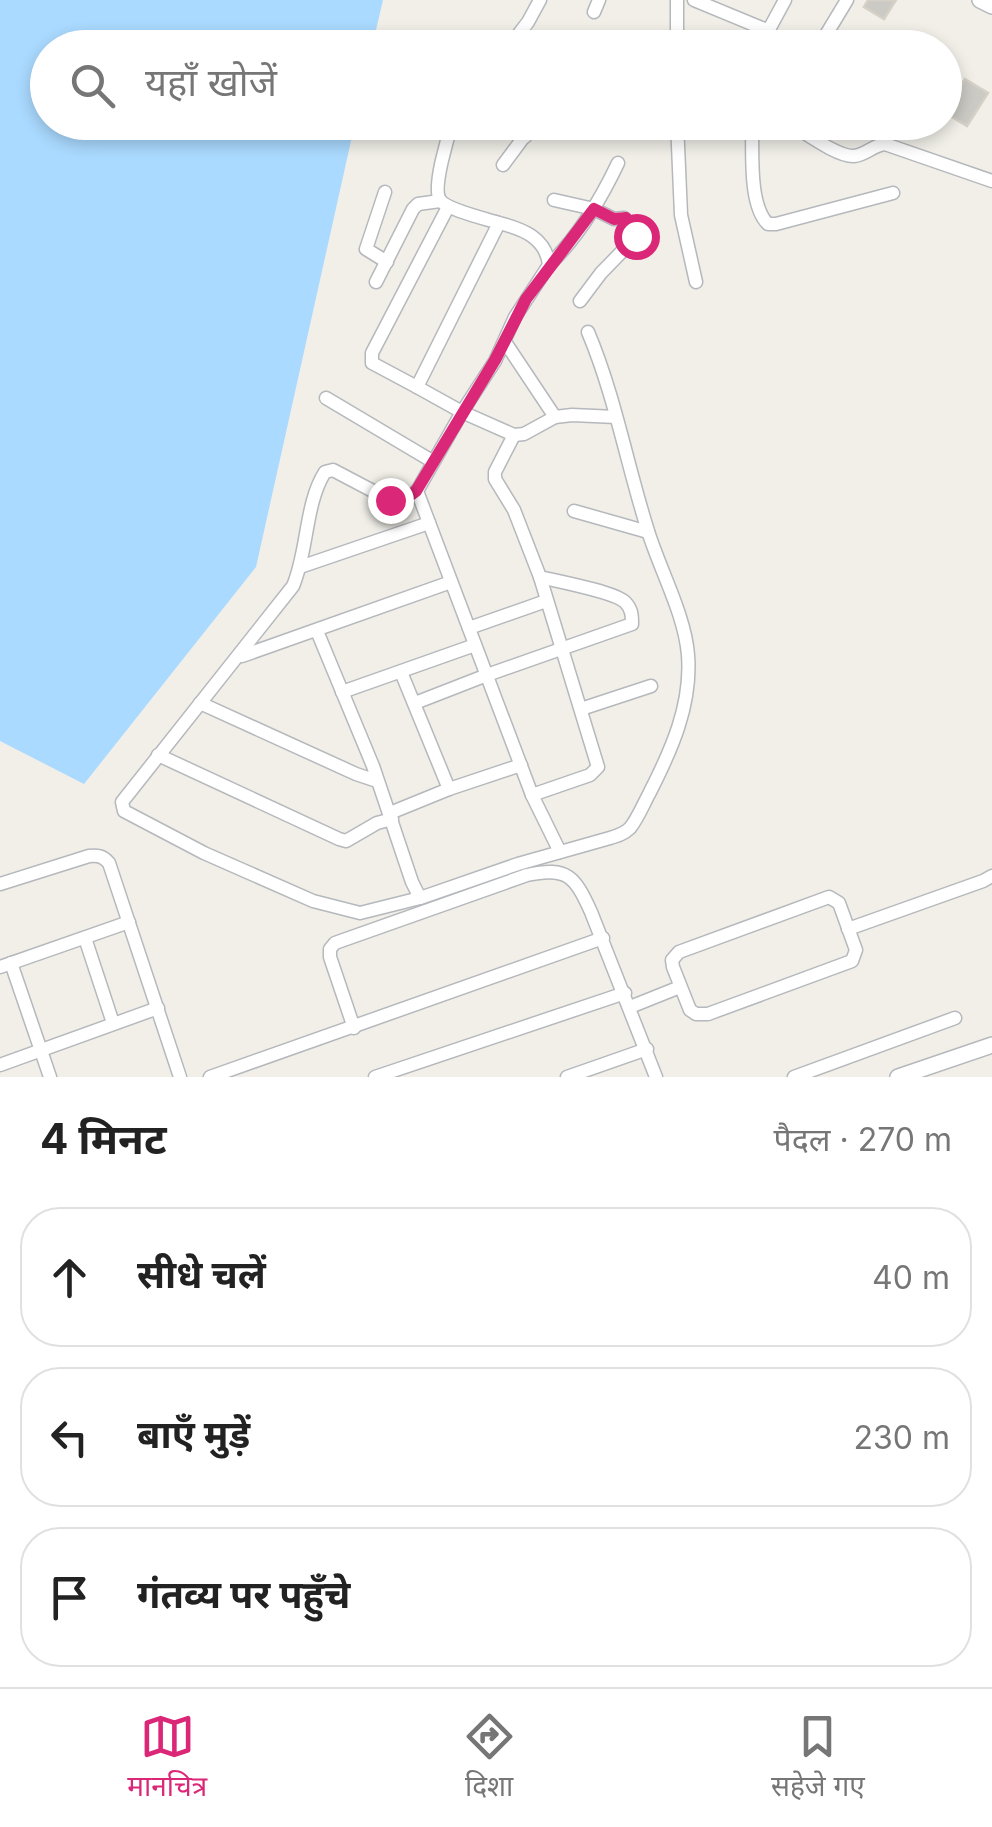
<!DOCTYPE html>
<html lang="hi">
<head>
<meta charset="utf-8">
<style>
  :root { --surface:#fff; --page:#f6f6f6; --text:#222; --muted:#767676; --line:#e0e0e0; --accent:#db2777 }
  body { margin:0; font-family:Inter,"Noto Sans Devanagari",sans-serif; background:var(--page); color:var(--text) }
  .stop { position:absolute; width:30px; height:30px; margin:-22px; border:8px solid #db2777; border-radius:50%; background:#fff }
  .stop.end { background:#db2777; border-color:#fff; box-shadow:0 2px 10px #0008 }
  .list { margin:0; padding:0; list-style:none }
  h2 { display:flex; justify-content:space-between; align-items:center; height:130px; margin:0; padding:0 40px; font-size:42px }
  h2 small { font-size:32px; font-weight:400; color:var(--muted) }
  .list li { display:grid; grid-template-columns:65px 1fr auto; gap:30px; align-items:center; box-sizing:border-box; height:140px; margin:0 20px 20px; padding:0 20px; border:2px solid var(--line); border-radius:40px }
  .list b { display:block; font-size:38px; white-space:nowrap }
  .list em { font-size:32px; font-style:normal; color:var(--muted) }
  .icon { flex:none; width:55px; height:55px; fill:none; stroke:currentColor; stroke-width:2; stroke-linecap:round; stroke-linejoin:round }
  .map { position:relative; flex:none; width:992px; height:1077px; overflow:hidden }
  .search { position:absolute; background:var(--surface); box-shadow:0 5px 15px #0003; left:30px; right:30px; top:30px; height:110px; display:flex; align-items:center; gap:25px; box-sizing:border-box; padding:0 35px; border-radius:55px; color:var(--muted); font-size:38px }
  .sheet { height:610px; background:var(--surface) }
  nav { display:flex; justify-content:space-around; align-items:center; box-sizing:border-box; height:140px; border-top:2px solid var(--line); background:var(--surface); font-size:28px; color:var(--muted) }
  nav a { display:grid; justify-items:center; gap:5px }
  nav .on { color:var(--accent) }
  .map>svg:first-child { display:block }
  .water { fill:#aadaff }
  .building { fill:#cccac5; stroke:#d6d1c6; stroke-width:2.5 }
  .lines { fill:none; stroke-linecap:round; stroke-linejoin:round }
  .minor-casing { stroke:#b5b8bc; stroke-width:15 }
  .tertiary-casing { stroke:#b5b8bc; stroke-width:18 }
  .minor { stroke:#fff; stroke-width:12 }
  .tertiary { stroke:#fff; stroke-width:15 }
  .route { stroke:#db2777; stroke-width:12 }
</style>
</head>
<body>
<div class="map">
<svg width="992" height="1077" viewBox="0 0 992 1077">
  <rect width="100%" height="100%" fill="#f1efe8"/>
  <path class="water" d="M0,0H383L372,47L48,48V122L355,123L256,567L84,784L0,741Z"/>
  <g class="building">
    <path d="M868,0H896L884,19L864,7Z"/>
    <path d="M965,79L988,93L967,126L944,112Z"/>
  </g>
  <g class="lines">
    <defs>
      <g id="minor">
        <path d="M694,0L769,31"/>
        <path d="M594,12L599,0"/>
        <path d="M508,48L528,22L540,0"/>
        <path d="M677,48V0"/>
        <path d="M759,48L785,0"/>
        <path d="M818,48L847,0"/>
        <path d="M453,122C448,136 432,188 440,200C447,210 487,219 499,223L417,387L462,412L417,491L532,795L560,852"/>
        <path d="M504,122L525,137"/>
        <path d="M677,122L681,215L696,282"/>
        <path d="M752,122C753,149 748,205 768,224H776L893,193"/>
        <path d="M787,122C803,131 837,157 854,156C866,155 873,145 885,144L992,181"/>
        <path d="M503,165L535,122"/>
        <path d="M385,192L366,249L387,262"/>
        <path d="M554,200L594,209L614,219L624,218L636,230V237L601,273L580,301"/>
        <path d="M499,223C523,229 546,238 549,265L515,317L495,361L462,412L514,435L524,434L555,417L572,415L616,417"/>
        <path d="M549,265C579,236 600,201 618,163"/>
        <path d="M376,282L413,209L418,204L440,201"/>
        <path d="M505,342L555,417"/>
        <path d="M417,387L372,363V353L448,207"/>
        <path d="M326,398L432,461"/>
        <path d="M514,435L495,472V479L514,510L540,577L598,767L590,775L532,795"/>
        <path d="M417,491C407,498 401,502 390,500L333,470L325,472C305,503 308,551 293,586L122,802L124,811L204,853L313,901L360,913L420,898L518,864L610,838C617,836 624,834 630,828C638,818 643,805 649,794C671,751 692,705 688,655C685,615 660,570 648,531C627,465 615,396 588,332"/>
        <path d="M574,511L648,532"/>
        <path d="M300,567L429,523"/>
        <path d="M469,628L546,601"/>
        <path d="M317,631L373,766L412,882L420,898"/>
        <path d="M242,656L451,582"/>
        <path d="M401,672L449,789"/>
        <path d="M342,692L475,645"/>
        <path d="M200,703L356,774L377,781"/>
        <path d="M415,703L487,675L632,624C632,616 632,609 625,602C615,592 557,581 540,577"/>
        <path d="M581,709L651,686"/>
        <path d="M158,755L339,839L346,841L377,823L392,819"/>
        <path d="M390,813L449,789L521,765"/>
        <path d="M0,884L89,856C98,855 103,856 109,863L180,1077"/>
        <path d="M829,897L839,903L856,950L852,961L708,1014H696L690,1010L673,967L672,960L679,952Z"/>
        <path d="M848,929L983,881L992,876"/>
        <path d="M85,938L113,1023"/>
        <path d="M11,963L50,1077"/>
        <path d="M0,967L129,922"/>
        <path d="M630,1007L680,987"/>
        <path d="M354,1028L330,957V949L335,943L527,875C568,866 575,877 591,912L656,1077"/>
        <path d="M0,1065L158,1008"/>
        <path d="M210,1077L603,938"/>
        <path d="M375,1077L625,993"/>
        <path d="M567,1077L647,1049"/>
        <path d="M794,1077L955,1018"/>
      </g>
      <g id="tertiary">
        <path d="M980,0L992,6"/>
        <path d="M898,1077L992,1045"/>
      </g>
    </defs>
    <use href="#minor" class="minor-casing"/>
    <use href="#tertiary" class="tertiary-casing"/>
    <use href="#minor" class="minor"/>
    <use href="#tertiary" class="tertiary"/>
  </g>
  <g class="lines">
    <path class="route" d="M390,500C401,502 407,498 416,491L495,360L526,299L594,209L614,219L626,218L636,230V236"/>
  </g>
</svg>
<div class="stop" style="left:636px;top:236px"></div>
<div class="stop end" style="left:390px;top:500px"></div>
<div class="search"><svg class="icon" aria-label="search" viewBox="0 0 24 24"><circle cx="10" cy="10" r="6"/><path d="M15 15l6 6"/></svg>यहाँ खोजें</div>
</div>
<section class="sheet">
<h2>4 मिनट<small>पैदल · 270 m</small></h2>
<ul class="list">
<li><svg class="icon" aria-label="ahead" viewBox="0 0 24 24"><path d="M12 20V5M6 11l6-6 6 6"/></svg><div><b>सीधे चलें</b></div><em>40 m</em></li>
<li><svg class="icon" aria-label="left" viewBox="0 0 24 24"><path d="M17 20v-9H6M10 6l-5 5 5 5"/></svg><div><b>बाएँ मुड़ें</b></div><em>230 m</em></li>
<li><svg class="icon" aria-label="arrive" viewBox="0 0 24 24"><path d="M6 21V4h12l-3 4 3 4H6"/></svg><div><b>गंतव्य पर पहुँचे</b></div></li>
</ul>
</section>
<nav>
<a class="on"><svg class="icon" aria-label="map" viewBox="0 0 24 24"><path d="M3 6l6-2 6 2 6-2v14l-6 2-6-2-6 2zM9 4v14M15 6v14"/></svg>मानचित्र</a>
<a><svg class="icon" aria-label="directions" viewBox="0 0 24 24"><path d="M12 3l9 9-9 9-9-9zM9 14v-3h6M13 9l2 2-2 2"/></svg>दिशा</a>
<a><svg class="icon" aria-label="saved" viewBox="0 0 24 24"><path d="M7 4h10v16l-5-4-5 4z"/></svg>सहेजे गए</a>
</nav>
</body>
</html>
